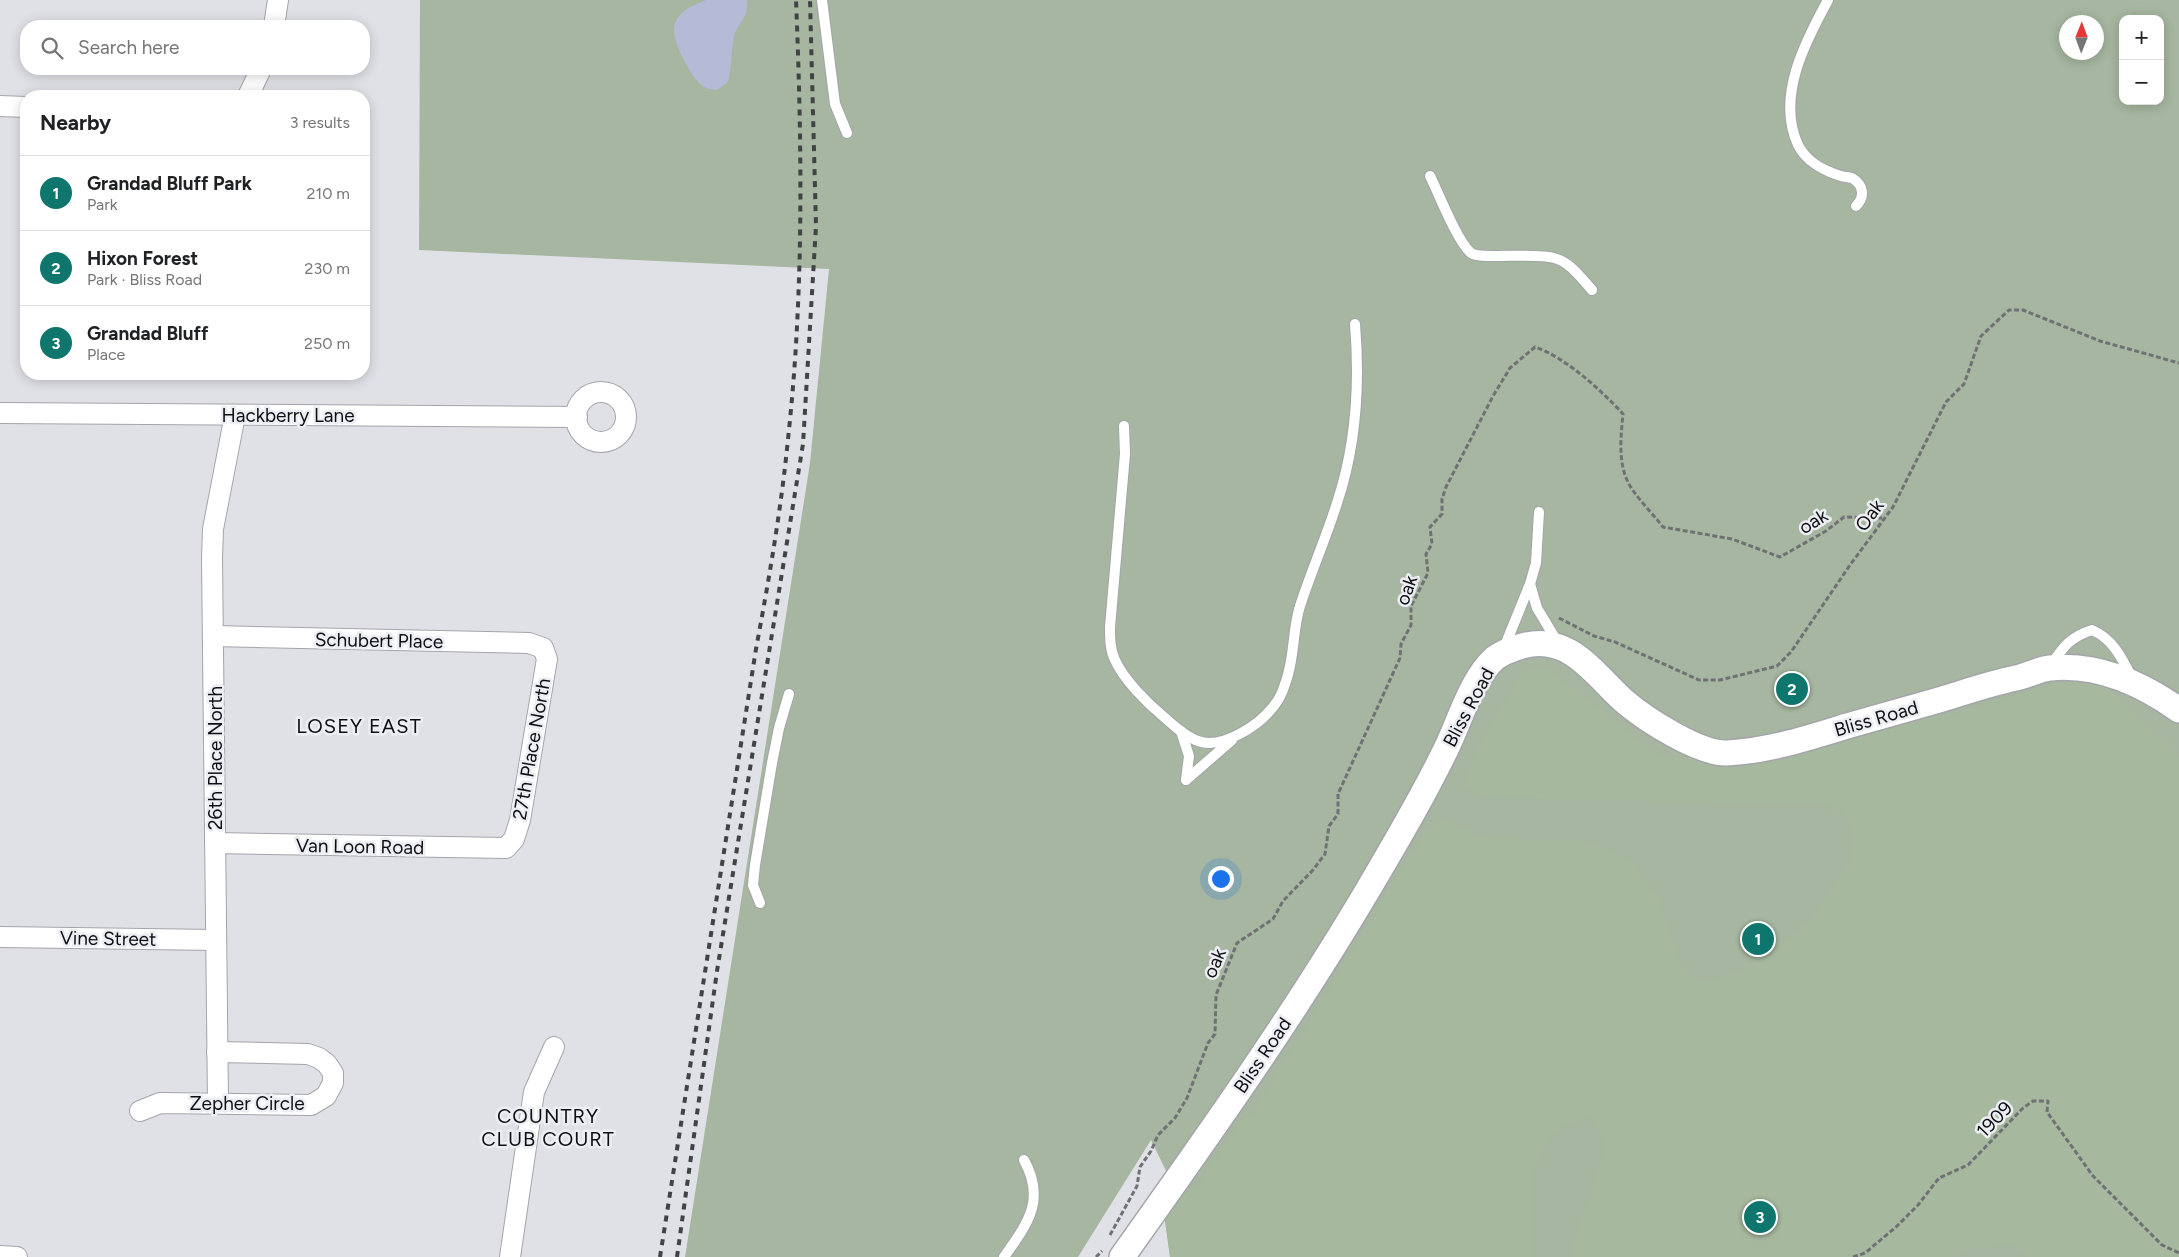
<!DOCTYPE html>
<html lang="en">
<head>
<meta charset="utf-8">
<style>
  :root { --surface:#fff; --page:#f6f6f6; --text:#202124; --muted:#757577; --line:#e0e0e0; --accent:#0f766e }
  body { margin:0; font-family:Figtree,sans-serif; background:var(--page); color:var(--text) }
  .controls { position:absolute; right:15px; top:15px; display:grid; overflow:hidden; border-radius:10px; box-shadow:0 2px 12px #0003 }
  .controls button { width:45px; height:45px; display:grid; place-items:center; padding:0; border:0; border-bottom:1px solid var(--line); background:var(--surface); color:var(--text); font:25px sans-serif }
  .compass { position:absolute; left:2059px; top:15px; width:45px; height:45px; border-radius:50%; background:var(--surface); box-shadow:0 2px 12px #0003; rotate:1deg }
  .you { position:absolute; left:1220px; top:878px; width:18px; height:18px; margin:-12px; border:4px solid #fff; border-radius:50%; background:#1a73e8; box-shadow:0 0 0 8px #1a73e833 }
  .badge { display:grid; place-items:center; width:32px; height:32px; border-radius:50%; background:var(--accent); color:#fff; font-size:16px; font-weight:700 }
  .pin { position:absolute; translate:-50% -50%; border:2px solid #fff; box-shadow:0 1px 5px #0006 }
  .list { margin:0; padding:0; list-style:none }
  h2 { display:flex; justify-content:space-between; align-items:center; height:65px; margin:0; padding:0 20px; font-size:21px }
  h2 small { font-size:16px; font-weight:400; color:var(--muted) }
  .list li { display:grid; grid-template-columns:32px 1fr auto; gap:15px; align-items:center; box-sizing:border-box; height:75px; padding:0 20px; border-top:1px solid var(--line) }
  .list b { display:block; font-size:19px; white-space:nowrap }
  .list p { margin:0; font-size:16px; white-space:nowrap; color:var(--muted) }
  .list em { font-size:16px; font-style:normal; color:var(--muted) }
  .icon { flex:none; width:28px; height:28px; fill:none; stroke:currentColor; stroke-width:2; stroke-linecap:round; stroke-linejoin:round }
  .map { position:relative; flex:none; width:2179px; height:1257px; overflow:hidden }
  .search { position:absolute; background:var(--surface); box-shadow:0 2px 12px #0003; left:20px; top:20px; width:350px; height:55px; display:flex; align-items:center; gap:12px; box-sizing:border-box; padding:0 18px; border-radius:20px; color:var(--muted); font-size:19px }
  .panel { position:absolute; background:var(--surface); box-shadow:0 2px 12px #0003; left:20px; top:90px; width:350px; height:290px; border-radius:20px }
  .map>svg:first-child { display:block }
  .green { fill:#a6b6a0; fill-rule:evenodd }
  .forest { fill:#a6b89e }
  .water { fill:#b5bad7 }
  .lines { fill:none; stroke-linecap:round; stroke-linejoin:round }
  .service-casing { stroke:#a4a5aa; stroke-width:12 }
  .minor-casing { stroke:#a4a5aa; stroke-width:22 }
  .tertiary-casing { stroke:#a4a5aa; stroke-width:28 }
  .path { stroke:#707174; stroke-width:3; stroke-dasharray:5 2.5; stroke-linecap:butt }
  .service { stroke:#fff; stroke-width:10 }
  .minor { stroke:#fff; stroke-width:20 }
  .tertiary { stroke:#fff; stroke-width:25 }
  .rail { stroke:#424345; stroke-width:4; stroke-dasharray:6 6; stroke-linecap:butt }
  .labels { text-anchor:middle; stroke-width:5; stroke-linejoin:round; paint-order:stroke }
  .street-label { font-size:19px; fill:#0e0f10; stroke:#edeef4 }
  .neighbourhood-label { font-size:20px; letter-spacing:1px; fill:#0e0f10; stroke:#edeef4 }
</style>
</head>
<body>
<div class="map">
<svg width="2179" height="1257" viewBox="0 0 2179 1257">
  <rect width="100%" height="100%" fill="#e0e1e6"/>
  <path class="green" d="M420,0H2179V1257H1170L1162,1201L1173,1185L1151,1140L1078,1257H685L810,463L829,269L419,250ZM2123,19H2160V101H2123ZM2066,22H2096V52H2066Z"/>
  <path class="forest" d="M1545,666L1658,755L1764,762L1880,719L1955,714L2061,681L2106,685L2179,757V1257H2030L2011,1245L1966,1250L1952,1257H1574V1243L1602,1160V1135L1590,1118C1584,1119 1577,1120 1571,1123C1521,1144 1534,1214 1535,1257H1170L1164,1208L1199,1183L1237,1126L1254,1112L1426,829L1446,820L1487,838L1586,841L1630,859L1657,895L1681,963L1698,982L1743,969L1780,947L1814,915L1851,857L1853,834L1844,814L1824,804L1486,798L1465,787L1477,747L1523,670Z"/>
  <path class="water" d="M706,0H747C749,20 738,20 734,37C731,51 732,67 728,82L717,90C710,90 704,88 699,83C689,73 669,36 675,23C680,10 694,5 706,0Z"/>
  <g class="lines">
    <defs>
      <g id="service">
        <path d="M822,0L835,104L847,133"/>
        <path d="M1828,0C1805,42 1776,97 1798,145C1806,161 1824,171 1841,176C1844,177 1848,177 1852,178C1864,185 1865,197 1856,206"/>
        <path d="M1430,176C1439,194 1457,241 1471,253C1480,260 1536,252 1554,258C1570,262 1581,278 1592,290"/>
        <path d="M1124,426L1125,454L1110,627C1110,638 1110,650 1115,660C1124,680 1147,703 1164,717C1174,726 1185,736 1198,741C1222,750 1259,725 1273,707C1278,701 1283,691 1285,684C1295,659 1292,631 1300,606C1311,572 1326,538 1337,503C1356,446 1360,384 1355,324"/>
        <path d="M1530,584L1536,563L1539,512"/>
        <path d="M1504,648L1530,584L1537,608L1558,643"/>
        <path d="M2051,665C2063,647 2070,637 2092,630C2113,639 2122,658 2132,678"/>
        <path d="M1181,731L1189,756L1186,780"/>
        <path d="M1186,780L1232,740"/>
        <path d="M760,903L753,885L755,865L772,763L779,728L789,694"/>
        <path d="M1004,1257C1028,1223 1046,1200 1024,1160"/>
      </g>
      <g id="minor">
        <path d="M274,26L278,0"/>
        <path d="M248,96L261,69"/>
        <path d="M0,106L26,107"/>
        <circle cx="601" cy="417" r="25"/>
        <path d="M0,413L577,417"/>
        <path d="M214,636L529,643L543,648L547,659L520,820L514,839L506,848L215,843"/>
        <path d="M0,937L216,940"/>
        <path d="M218,1103L212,558L213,529L235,415"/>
        <path d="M140,1111L160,1103L311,1105L326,1096L333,1083V1073L327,1064L319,1058L308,1054L217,1052"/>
        <path d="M0,1256L17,1257"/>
        <path d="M510,1257L534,1092L554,1047"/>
      </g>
      <path id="tertiary" d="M1122,1257C1208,1136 1294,1015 1369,888C1396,842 1424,795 1447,747C1460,720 1472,678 1495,658C1503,652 1512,649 1522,646C1569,633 1593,673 1624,701C1645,719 1699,754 1727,753C1768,751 1808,738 1847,726C1875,718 1904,710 1932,702C1960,694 1987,684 2016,678C2027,676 2039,669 2050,668C2098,663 2141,683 2179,710"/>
    </defs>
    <use href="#service" class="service-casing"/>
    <use href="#minor" class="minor-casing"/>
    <use href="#tertiary" class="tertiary-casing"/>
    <g class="path">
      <path d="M1559,618L1594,636L1615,642L1699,680H1720L1777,666L1791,652L1850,565L1893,507L1946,402L1964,384L1981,336L2009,310H2023L2100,341L2179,363"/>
      <path d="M1110,1235L1137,1186L1140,1167L1151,1151L1158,1135L1175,1118L1187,1098L1208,1043L1215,1034L1216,995L1237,943L1273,919L1283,901L1313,870L1325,854L1329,826L1338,814V794L1400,658L1401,644L1411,625V606L1428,573L1426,554L1432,544L1430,527L1442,514V499L1446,487L1493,396L1510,368L1535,347C1565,357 1602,391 1623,414C1621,435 1618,460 1627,480C1632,493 1654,515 1663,527L1732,539L1780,557L1826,531L1844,517L1885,518"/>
      <path d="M1096,1257L1102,1251"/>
      <path d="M1853,1257L1865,1253L1896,1227L1918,1205L1939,1178L1968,1165L2023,1108L2033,1101H2048L2047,1112L2093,1176L2162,1245L2179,1253"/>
    </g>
    <use href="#service" class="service"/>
    <use href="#minor" class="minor"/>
    <use href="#tertiary" class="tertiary"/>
    <g class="rail">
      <path d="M660,1257L756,649C769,579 781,510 788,439C804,293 802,146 796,0"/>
      <path d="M677,1257L717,971L803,444L816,226L810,0"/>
    </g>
  </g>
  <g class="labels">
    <g class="street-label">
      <text x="288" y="422">Hackberry Lane</text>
      <text transform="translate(1869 515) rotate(-54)" y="7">Oak</text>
      <text transform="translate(1813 521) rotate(-32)" y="7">oak</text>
      <text transform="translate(1406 590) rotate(-70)" y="7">oak</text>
      <text transform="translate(379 640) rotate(1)" y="7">Schubert Place</text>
      <text transform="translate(1468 707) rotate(-62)" y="7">Bliss Road</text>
      <text transform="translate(1876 718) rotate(-16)" y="7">Bliss Road</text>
      <text transform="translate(531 749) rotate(-80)" y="7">27th Place North</text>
      <text transform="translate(215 758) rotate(-90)" y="7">26th Place North</text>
      <text transform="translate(360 846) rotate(1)" y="7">Van Loon Road</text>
      <text transform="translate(108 938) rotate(1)" y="7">Vine Street</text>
      <text transform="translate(1214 963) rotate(-67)" y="7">oak</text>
      <text transform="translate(1262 1055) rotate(-56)" y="7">Bliss Road</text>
      <text x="247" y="1110">Zepher Circle</text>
      <text transform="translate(1994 1119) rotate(-46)" y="7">1909</text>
    </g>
    <g class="neighbourhood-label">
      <text x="359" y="733">LOSEY EAST</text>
      <text x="548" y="1123">COUNTRY<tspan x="548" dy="23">CLUB COURT</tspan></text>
    </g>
  </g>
</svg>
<div class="controls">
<button>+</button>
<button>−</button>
</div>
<svg class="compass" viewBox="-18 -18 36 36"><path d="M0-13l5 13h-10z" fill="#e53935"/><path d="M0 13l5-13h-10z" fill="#757577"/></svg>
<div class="you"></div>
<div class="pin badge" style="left:1758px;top:939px">1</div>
<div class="pin badge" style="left:1792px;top:689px">2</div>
<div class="pin badge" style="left:1760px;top:1217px">3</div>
<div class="search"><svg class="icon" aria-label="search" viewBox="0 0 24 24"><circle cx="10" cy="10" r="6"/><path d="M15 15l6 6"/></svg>Search here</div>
<section class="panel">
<h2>Nearby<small>3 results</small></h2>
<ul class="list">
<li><span class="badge">1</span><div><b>Grandad Bluff Park</b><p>Park</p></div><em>210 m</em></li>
<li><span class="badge">2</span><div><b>Hixon Forest</b><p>Park · Bliss Road</p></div><em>230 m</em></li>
<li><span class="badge">3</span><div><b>Grandad Bluff</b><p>Place</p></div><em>250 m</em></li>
</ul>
</section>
</div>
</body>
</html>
